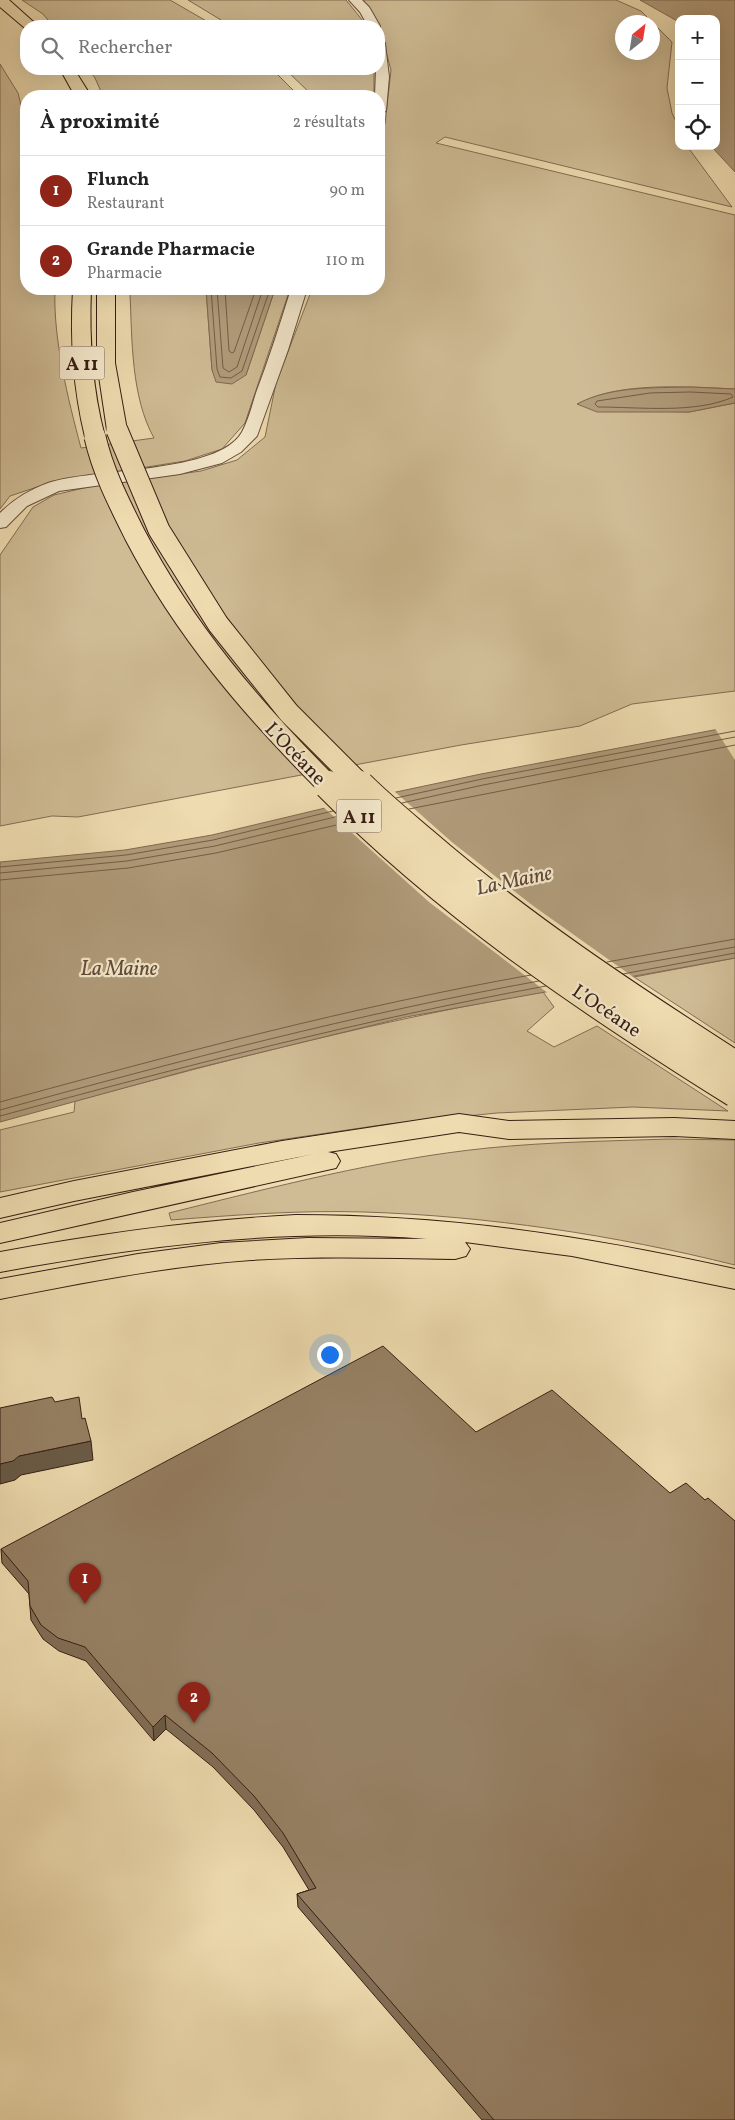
<!DOCTYPE html>
<html lang="fr">
<head>
<meta charset="utf-8">
<style>
  :root { --surface:#fff; --page:#f6f6f6; --text:#222; --muted:#767676; --line:#e0e0e0; --accent:#8f2418 }
  body { margin:0; font-family:Vollkorn,serif; background:var(--page); color:var(--text) }
  .controls { position:absolute; right:15px; top:15px; display:grid; overflow:hidden; border-radius:10px; box-shadow:0 5px 20px #0002 }
  .controls button { width:45px; height:45px; display:grid; place-items:center; padding:0; border:0; border-bottom:1px solid var(--line); background:var(--surface); color:var(--text); font:25px sans-serif }
  .compass { position:absolute; left:615px; top:15px; width:45px; height:45px; border-radius:50%; background:var(--surface); box-shadow:0 5px 20px #0002; rotate:30deg }
  .you { position:absolute; left:329px; top:1354px; width:18px; height:18px; margin:-12px; border:4px solid #fff; border-radius:50%; background:#1a73e8; box-shadow:0 0 0 8px #1a73e833 }
  .badge { display:grid; place-items:center; width:32px; height:32px; border-radius:50%; background:var(--accent); color:#fff; font-size:16px; font-weight:700 }
  .pin { position:absolute; translate:-50% -41px; filter:drop-shadow(0 1px 2px #0008) }
  .pin::after { content:''; position:absolute; top:26px; width:18px; height:15px; background:inherit; clip-path:polygon(0 0,100% 0,50% 100%) }
  .list { margin:0; padding:0; list-style:none }
  h2 { display:flex; justify-content:space-between; align-items:center; height:65px; margin:0; padding:0 20px; font-size:21px }
  h2 small { font-size:16px; font-weight:400; color:var(--muted) }
  .list li { display:grid; grid-template-columns:32px 1fr auto; gap:15px; align-items:center; box-sizing:border-box; height:70px; padding:0 20px; border-top:1px solid var(--line) }
  .list b { display:block; font-size:19px; white-space:nowrap }
  .list p { margin:0; font-size:16px; white-space:nowrap; color:var(--muted) }
  .list em { font-size:16px; font-style:normal; color:var(--muted) }
  .icon { flex:none; width:28px; height:28px; fill:none; stroke:currentColor; stroke-width:2; stroke-linecap:round; stroke-linejoin:round }
  .map { position:relative; flex:none; width:735px; height:2120px; overflow:hidden }
  .search { position:absolute; background:var(--surface); box-shadow:0 5px 20px #0002; left:20px; top:20px; width:365px; height:55px; display:flex; align-items:center; gap:12px; box-sizing:border-box; padding:0 18px; border-radius:20px; color:var(--muted); font-size:19px }
  .panel { position:absolute; background:var(--surface); box-shadow:0 5px 20px #0002; left:20px; top:90px; width:365px; height:205px; border-radius:20px }
  .map>svg:first-child { display:block }
  .green { fill:#cfbc95; stroke:#836c54; fill-rule:evenodd }
  .water { fill:#b09b7a; stroke:#806950 }
  .pier { fill:#eedcb0 }
  .lines { fill:none; stroke-linecap:round; stroke-linejoin:round }
  .shore { stroke:#745c46; stroke-width:1 }
  .street-casing { stroke:#654d3a; stroke-width:2 }
  .highway-casing { stroke:#371d12; stroke-width:2 }
  .street { fill:#f4e8cc; fill-rule:evenodd }
  .highway { fill:#eedcb0; fill-rule:evenodd }
  .highway-bridge-far1-casing { stroke:#371d12; stroke-width:23; stroke-linecap:butt }
  .highway-bridge-casing { stroke:#371d12; stroke-width:30; stroke-linecap:butt }
  .highway-bridge-far1 { stroke:#eedcb0; stroke-width:21 }
  .highway-bridge { stroke:#eedcb0; stroke-width:28 }
  .wall { fill:#816e56; stroke:#371d12 }
  .shaded-wall { fill:#695a46; stroke:#371d12 }
  .building { fill:#968064; stroke:#371d12 }
  .labels { text-anchor:middle; stroke-width:4.5; stroke-linejoin:round; paint-order:stroke }
  .shield { fill:#f4e8cc; stroke:#705a4a; stroke-width:1 }
  .shield-label { font-size:19px; font-weight:bold; fill:#371d12 }
  .street-label { font-size:20px; fill:#371d12; stroke:#f4e8cc }
  .water-label { font-size:21px; font-style:italic; fill:#614936; stroke:#f4e8cc }
</style>
</head>
<body>
<div class="map">
<svg width="735" height="2120" viewBox="0 0 735 2120">
  <rect width="100%" height="100%" fill="#eedcb0"/>
  <filter id="stains"><feTurbulence type="fractalNoise" baseFrequency=".004" numOctaves="4"/><feColorMatrix values="0 0 0 0 .2 0 0 0 0 .09 0 0 0 0 .02 0 0 0 .5 -.17"/></filter>
  <radialGradient id="worn" r=".72"><stop offset=".6" stop-color="#630" stop-opacity="0"/><stop offset="1" stop-color="#630" stop-opacity=".3"/></radialGradient>
  <g class="green">
    <path d="M22,0H170L215,26H53L43,14Z"/>
    <path d="M188,0H346L367,26H231Z"/>
    <path d="M360,0H616L641,11L672,42L667,88L672,113L679,128V146H687L732,207L445,137L436,143L735,215V389C689,387 618,381 578,404L647,411L689,412L735,403V691L632,704L580,726L461,745L78,817L52,816L0,826V555L33,507L54,495L88,487L201,471L237,460L265,437L276,383L312,289H379V130L385,124L391,70L379,26ZM622,22H652V52H622Z"/>
    <path d="M0,64L18,93L26,126V227L21,253L26,254V289H55C53,339 68,399 81,448L154,438C131,397 132,339 130,293L131,289H206L212,370L246,375L275,289H290L245,423L222,449L185,461L52,482L10,496L0,509Z"/>
    <path d="M88,69H272L299,96H103L95,78Z"/>
    <path d="M285,69H374V96H313Z"/>
    <path d="M735,958V1043L634,977Z"/>
    <path d="M543,992L554,1007L527,1031L554,1047L597,1026L728,1111L633,1107L497,1113L388,1124L259,1143L0,1192V1130L74,1112L75,1101C230,1059 385,1019 543,992Z"/>
    <path d="M669,1139L735,1140V1265C614,1235 489,1216 364,1212C300,1210 236,1215 171,1220L169,1213C274,1187 380,1159 488,1148C548,1142 609,1141 669,1139Z"/>
  </g>
  <g class="water">
    <path d="M640,0H735V172L711,146H716V19H679V22Z"/>
    <path d="M206,289H275L246,375L232,384L216,382L212,370Z"/>
    <path d="M691,387L735,389V403L689,412H597L577,404C611,386 654,388 691,387Z"/>
    <path d="M735,726V958L406,1017L197,1068L0,1122V862L125,850L212,835L363,799L481,774Z"/>
  </g>
  <g class="pier">
    <path d="M735,723V760L714,727Z"/>
    <path d="M394,791L453,843L532,905L636,979L549,994L429,902L322,806Z"/>
  </g>
  <g class="lines">
    <g class="shore">
      <path d="M211,289L217,369L220,377L231,378L242,371L270,289"/>
      <path d="M217,289L223,368L229,372L237,367L263,289"/>
      <path d="M225,289L229,351L232,353L234,352L256,289"/>
      <path d="M691,392L731,394L733,397C695,414 639,407 598,407L595,404L597,401L650,393Z"/>
      <path d="M396,798L482,779L735,731"/>
      <path d="M402,803L483,785L735,737"/>
      <path d="M409,809L735,745"/>
      <path d="M0,867L126,855L213,840L333,811"/>
      <path d="M0,873L127,861L215,846L339,816"/>
      <path d="M0,880L128,868L216,853L345,823"/>
      <path d="M607,962L735,939"/>
      <path d="M615,968L735,947"/>
      <path d="M623,974L735,953"/>
      <path d="M0,1102C176,1054 351,1007 531,975"/>
      <path d="M0,1110C178,1061 357,1014 539,981"/>
      <path d="M0,1116C181,1067 362,1020 546,986"/>
    </g>
    <defs>
      <g id="street">
        <path d="M349,0H362L369,7L380,26L379,28V26H368L360,12Z"/>
        <path d="M379,39L385,43L389,77L386,111L379,115V96H375L376,69H379Z"/>
        <path d="M291,289H307L288,350L257,436L241,452L222,463L180,474L59,491L27,506L6,527L0,528V513C14,499 29,490 48,483C91,468 219,474 242,432C248,421 252,406 256,393C269,359 280,324 291,289Z"/>
      </g>
      <g id="highway">
        <path d="M0,0H9L38,26H26V29L0,7Z"/>
        <path d="M60,69H74L91,96H75Z"/>
        <path d="M73,289H91C89,339 92,388 105,437L102,441L95,443L88,441L85,437C73,388 70,339 73,289Z"/>
        <path d="M97,289H115V363L127,430L124,434L117,436L110,434L107,430L97,363Z"/>
        <path d="M459,1114L509,1121L674,1118L735,1121V1139L674,1136L509,1139L459,1132L328,1152L336,1154L340,1161L336,1168L0,1243V1223L133,1192L314,1154L74,1201L0,1218V1198L74,1181L282,1141Z"/>
        <path d="M296,1215C448,1215 587,1236 735,1269V1289L572,1256L465,1242L470,1249L466,1256L455,1259C387,1258 319,1256 251,1260C166,1266 83,1283 0,1299V1279L138,1254L221,1243L308,1238L427,1239C283,1227 141,1246 0,1272V1252C98,1234 196,1220 296,1215Z"/>
      </g>
    </defs>
    <use href="#street" class="street-casing"/>
    <use href="#highway" class="highway-casing"/>
    <use href="#street" class="street"/>
    <use href="#highway" class="highway"/>
    <defs>
      <g id="highway-bridge-far1">
        <path d="M117,430L159,530L218,624L289,713L362,786"/>
        <path d="M95,437C103,472 119,503 135,535C185,631 253,710 329,786"/>
      </g>
      <g id="highway-bridge">
        <path d="M328,785C448,907 591,1003 735,1093"/>
        <path d="M360,785C380,805 402,823 423,841C520,925 627,996 735,1065"/>
      </g>
    </defs>
    <use href="#highway-bridge-far1" class="highway-bridge-far1-casing"/>
    <use href="#highway-bridge" class="highway-bridge-casing"/>
    <use href="#highway-bridge-far1" class="highway-bridge-far1"/>
    <use href="#highway-bridge" class="highway-bridge"/>
  </g>
  <path class="wall" d="M1,1549L735,2120H482L298,1907L297,1894L309,1890L283,1847L254,1810L213,1767L166,1729L154,1741L86,1661L59,1651L43,1639L31,1620L29,1594L2,1563Z"/>
  <g class="shaded-wall">
    <path d="M91,1441L93,1460L21,1475L15,1480L0,1484V1464L19,1456Z"/>
    <path d="M165,1715L166,1729L154,1741L153,1727Z"/>
  </g>
  <g class="building">
    <path d="M383,1346L476,1432L552,1390L670,1493L686,1483L705,1500L708,1498L735,1521V2120H494L297,1894L316,1888L283,1833L254,1796L212,1753L165,1715L153,1727L85,1647L58,1638L41,1625L30,1606L28,1581L1,1549Z"/>
    <path d="M52,1397L55,1402L79,1397L82,1419L85,1418L91,1441L19,1456L13,1461L0,1464V1408Z"/>
  </g>
  <g class="labels">
    <g class="shield">
      <rect x="59.5" y="346.5" width="45" height="33" rx="4"/>
      <rect x="336.5" y="799.5" width="45" height="33" rx="4"/>
    </g>
    <g class="shield-label">
      <text x="82" y="370">A 11</text>
      <text x="359" y="823">A 11</text>
    </g>
    <g class="street-label">
      <text transform="translate(296 753) rotate(46)" y="7">L’Océane</text>
      <text transform="translate(607 1010) rotate(34)" y="7">L’Océane</text>
    </g>
    <g class="water-label">
      <text transform="translate(514 880) rotate(-12)" y="7">La Maine</text>
      <text x="119" y="975">La Maine</text>
    </g>
  </g>
  <rect width="100%" height="100%" filter="url(#stains)"/>
  <rect width="100%" height="100%" fill="url(#worn)"/>
</svg>
<div class="controls">
<button>+</button>
<button>−</button>
<button><svg class="icon" aria-label="locate" viewBox="0 0 24 24"><circle cx="12" cy="12" r="6"/><path d="M12 2v4M12 18v4M2 12h4M18 12h4"/></svg></button>
</div>
<svg class="compass" viewBox="-18 -18 36 36"><path d="M0-13l5 13h-10z" fill="#e53935"/><path d="M0 13l5-13h-10z" fill="#767676"/></svg>
<div class="you"></div>
<div class="pin badge" style="left:85px;top:1604px">1</div>
<div class="pin badge" style="left:194px;top:1723px">2</div>
<div class="search"><svg class="icon" aria-label="search" viewBox="0 0 24 24"><circle cx="10" cy="10" r="6"/><path d="M15 15l6 6"/></svg>Rechercher</div>
<section class="panel">
<h2>À proximité<small>2 résultats</small></h2>
<ul class="list">
<li><span class="badge">1</span><div><b>Flunch</b><p>Restaurant</p></div><em>90 m</em></li>
<li><span class="badge">2</span><div><b>Grande Pharmacie</b><p>Pharmacie</p></div><em>110 m</em></li>
</ul>
</section>
</div>
</body>
</html>
